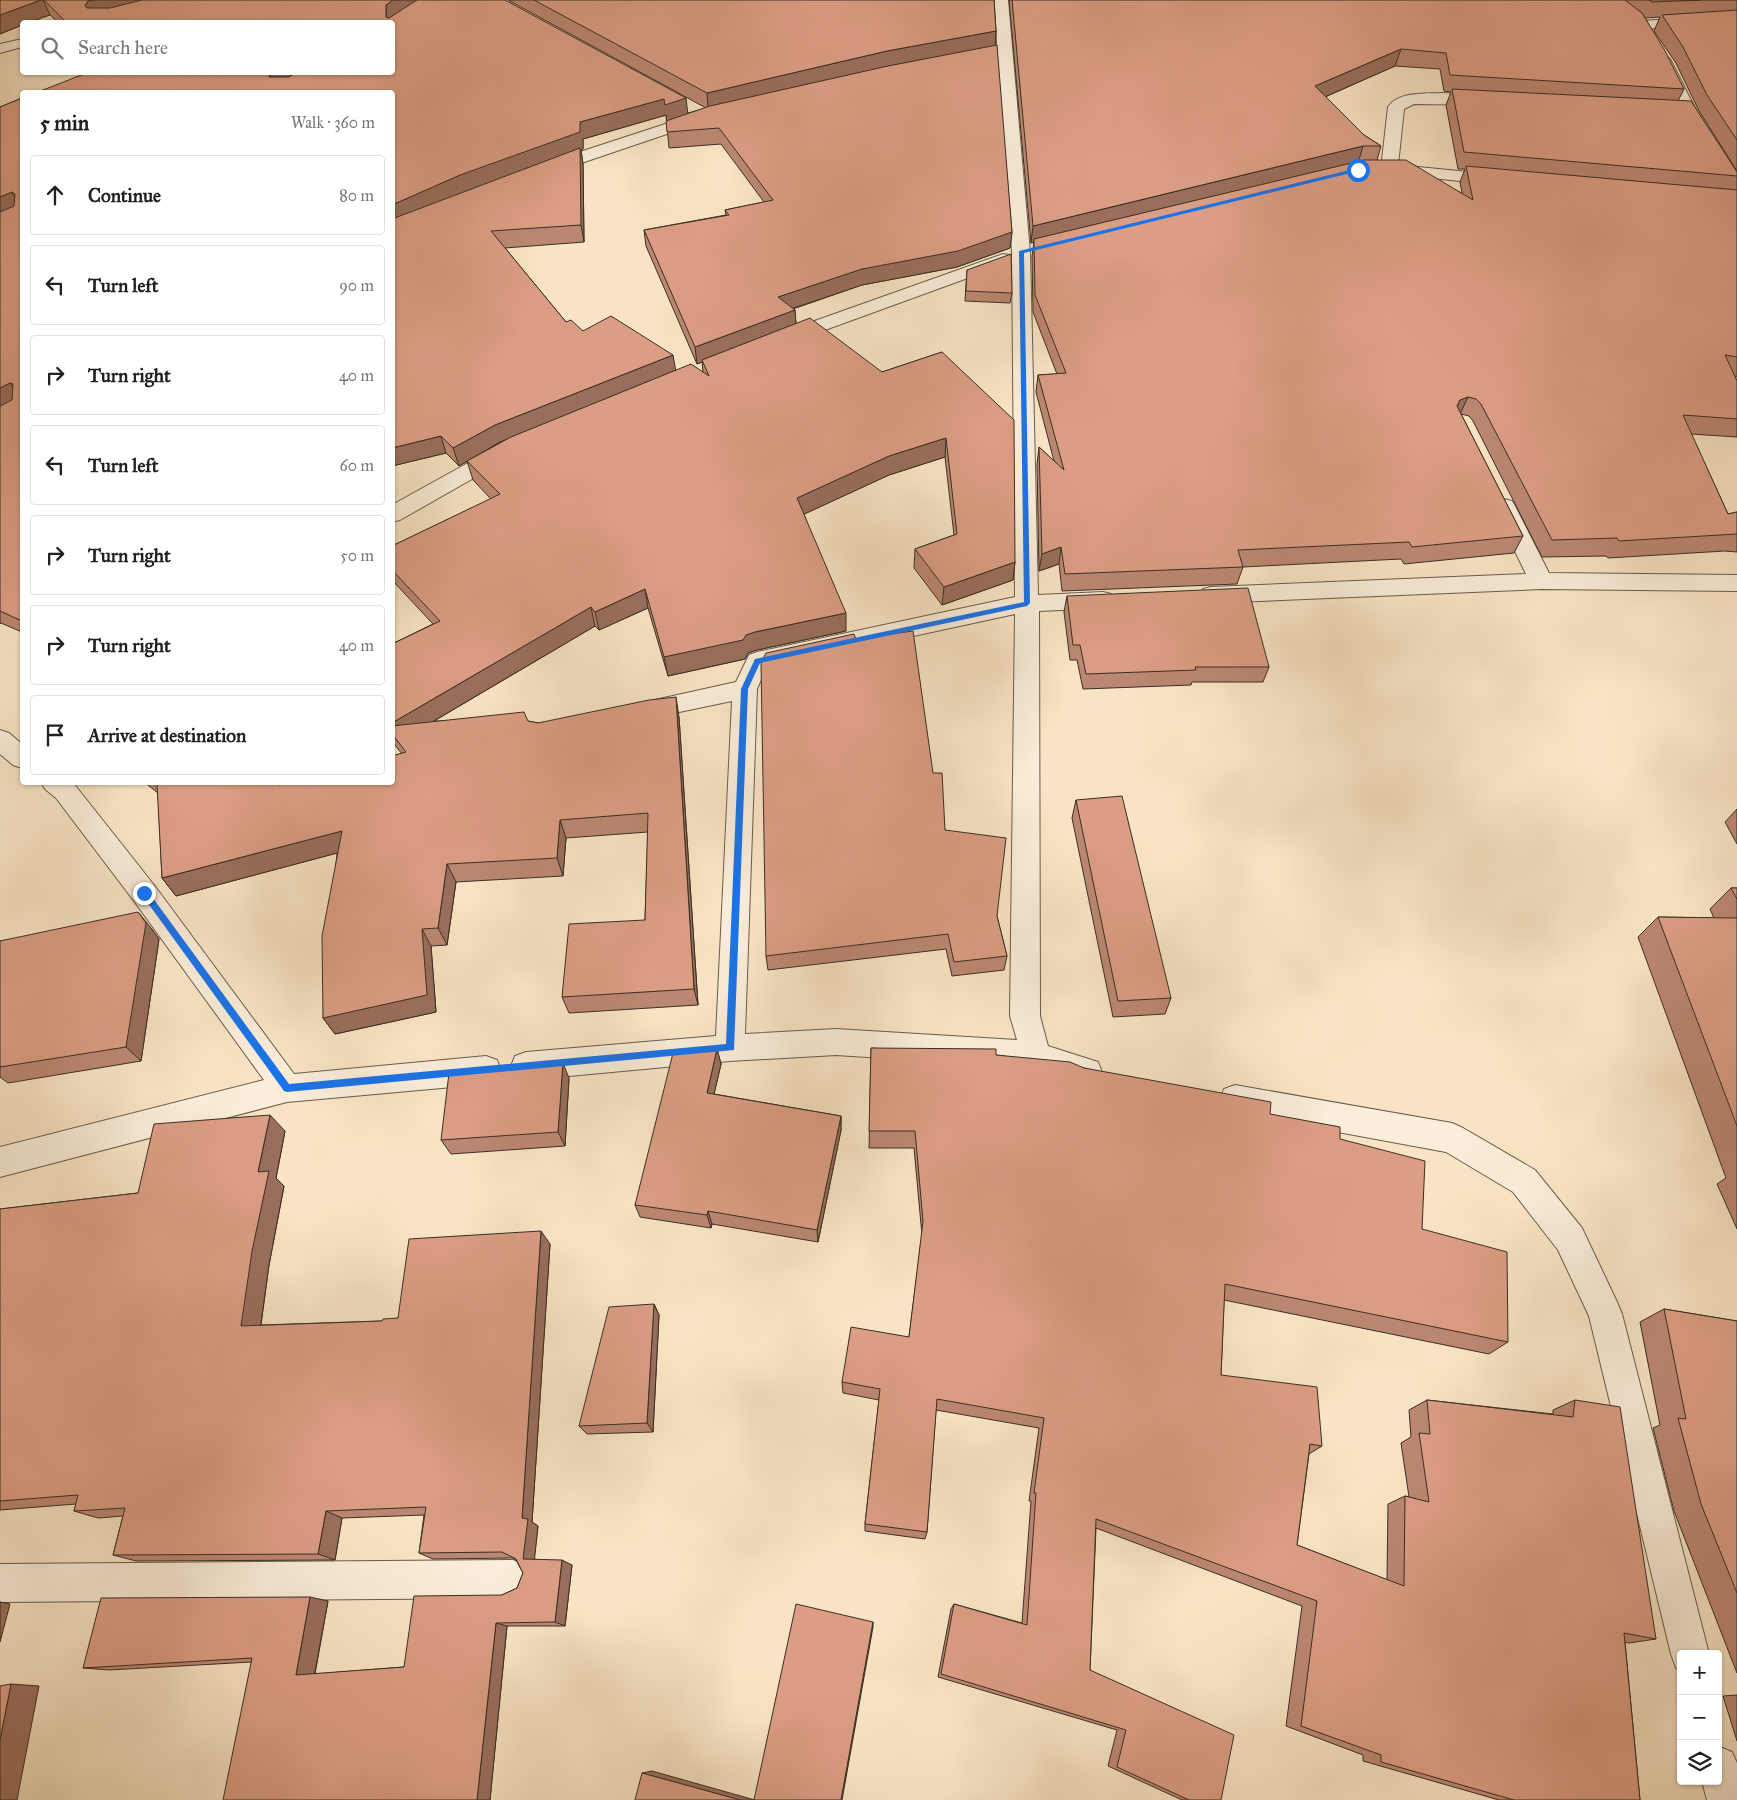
<!DOCTYPE html>
<html lang="en">
<head>
<meta charset="utf-8">
<style>
  :root { --surface:#fff; --page:#f6f6f6; --text:#202124; --muted:#757577; --line:#e0e0e0 }
  body { margin:0; font-family:"IM FELL Great Primer",serif; background:var(--page); color:var(--text) }
  .controls { position:absolute; right:15px; bottom:15px; display:grid; overflow:hidden; border-radius:5px; box-shadow:0 1px 4px #0004 }
  .controls button { width:45px; height:45px; display:grid; place-items:center; padding:0; border:0; border-bottom:1px solid var(--line); background:var(--surface); color:var(--text); font:25px sans-serif }
  .stop { position:absolute; width:15px; height:15px; margin:-11px; border:4px solid #1a73e8; border-radius:50%; background:#fff }
  .stop.end { background:#1a73e8; border-color:#fff; box-shadow:0 1px 5px #0008 }
  .list { margin:0; padding:0; list-style:none }
  h2 { display:flex; justify-content:space-between; align-items:center; height:65px; margin:0; padding:0 20px; font-size:21px }
  h2 small { font-size:16px; font-weight:400; color:var(--muted) }
  .list li { display:grid; grid-template-columns:32px 1fr auto; gap:15px; align-items:center; box-sizing:border-box; height:80px; margin:0 10px 10px; padding:0 10px; border:1px solid var(--line); border-radius:5px }
  .list b { display:block; font-size:19px; white-space:nowrap }
  .list em { font-size:16px; font-style:normal; color:var(--muted) }
  .icon { flex:none; width:28px; height:28px; fill:none; stroke:currentColor; stroke-width:2; stroke-linecap:round; stroke-linejoin:round }
  .map { position:relative; flex:none; width:1737px; height:1800px; overflow:hidden }
  .search { position:absolute; background:var(--surface); box-shadow:0 1px 4px #0004; left:20px; top:20px; width:375px; height:55px; display:flex; align-items:center; gap:12px; box-sizing:border-box; padding:0 18px; border-radius:5px; color:var(--muted); font-size:19px }
  .panel { position:absolute; background:var(--surface); box-shadow:0 1px 4px #0004; left:20px; top:90px; width:375px; height:695px; border-radius:5px }
  .map>svg:first-child { display:block }
  .lines { fill:none; stroke-linecap:round; stroke-linejoin:round }
  .street-casing { stroke:#695c4a; stroke-width:2 }
  .street { fill:#faedd9; fill-rule:evenodd }
  .wall { fill:#bc8772; stroke:#392f22; fill-rule:evenodd }
  .shaded-wall { fill:#996e5c; stroke:#392f22 }
  .building { fill:#db9d84; stroke:#392f22 }
  .route { fill:#1a73e8 }
</style>
</head>
<body>
<div class="map">
<svg width="1737" height="1800" viewBox="0 0 1737 1800">
  <rect width="100%" height="100%" fill="#f8e4c4"/>
  <filter id="stains"><feTurbulence type="fractalNoise" baseFrequency=".004" numOctaves="4"/><feColorMatrix values="0 0 0 0 .2 0 0 0 0 .09 0 0 0 0 .02 0 0 0 .5 -.17"/></filter>
  <radialGradient id="worn" r=".72"><stop offset=".6" stop-color="#630" stop-opacity="0"/><stop offset="1" stop-color="#630" stop-opacity=".3"/></radialGradient>
  <g class="lines">
    <defs>
      <g id="street">
        <path d="M994,0H1008L1030,252L1038,595L1103,592L1111,594L1115,600L1111,606L1103,608L1039,611L1040,1016L1048,1046L1098,1062L1102,1072L1098,1082L1087,1086L1036,1068L836,1055L730,1061L526,1080L515,1076L511,1066L515,1056L526,1052L716,1036L732,701L641,720L632,717L629,711L632,705L736,682L749,655L757,652L1015,597L1012,252ZM1015,614L1010,1016L1017,1040L836,1029L745,1034L757,689L766,668Z"/>
        <path d="M1737,15V23L1641,29L1636,28L1634,25L1636,22L1641,21Z"/>
        <path d="M22,39V47L0,53V44Z"/>
        <path d="M1664,57L1669,58L1671,61L1697,112L1737,174V192L1731,191L1681,112L1657,61L1659,58Z"/>
        <path d="M1442,93L1485,95L1491,97L1493,100L1491,103L1485,105L1414,104L1404,109L1398,165L1499,175L1505,176L1507,180L1505,184L1499,185L1383,173L1381,169L1388,107C1399,91 1425,94 1442,93Z"/>
        <path d="M702,112L708,114L710,117L708,120L552,173H540L538,169L540,165Z"/>
        <path d="M1003,254L1009,255L1012,259L1009,263L792,342L785,344L778,342L775,338L778,334Z"/>
        <path d="M502,446L509,448L512,453L509,458L400,520L392,522V505L495,448Z"/>
        <path d="M1504,499L1512,501L1515,506L1549,573L1737,575V591L1541,589L1211,603L1203,601L1200,595L1203,589L1211,587L1526,574L1493,506L1496,501Z"/>
        <path d="M0,730L9,733L22,744V768L13,765L0,754Z"/>
        <path d="M41,782L74,784L154,885L294,1074L486,1056L497,1060L501,1070L497,1080L486,1084L287,1102L0,1177V1147L264,1080L134,901L56,798L45,789Z"/>
        <path d="M1235,1085L1452,1123L1463,1128L1535,1170L1582,1228L1617,1302L1622,1314L1709,1654H1681V1670L1676,1668L1671,1654L1589,1316L1558,1250L1513,1192L1446,1152L1235,1113L1224,1109L1220,1099L1224,1089Z"/>
        <path d="M513,1560L526,1566L532,1579L526,1592L513,1598L0,1602V1564Z"/>
        <path d="M1718,1746L1732,1752L1737,1763V1800H1707L1702,1781H1718Z"/>
      </g>
    </defs>
    <use href="#street" class="street-casing"/>
    <use href="#street" class="street"/>
  </g>
  <g class="wall">
    <path d="M0,0H505L688,113L706,108L508,0H994L996,31L995,45L1012,232L1010,248L957,267L862,285L793,309L795,310L796,324L882,372L942,352L1015,562L1013,580L942,605L914,568L915,549L954,535L945,457L889,475L804,514L846,631L757,650L748,653L745,659L668,676L648,608L599,630L595,626L434,721H528L538,723L679,717L698,1005L569,1013L562,997L645,920L648,832L566,838L563,876L456,882L447,945L431,946L436,1012L335,1034L323,1018L337,853L176,896L162,878L158,793L144,782H278L279,785L402,754L392,741V644L433,624L392,580V546L491,499L473,480L467,461L502,442L459,466L446,453L392,466V22H58L50,15L22,22V25L0,34ZM666,115L669,148L721,144L764,202L725,210L726,215L644,230L646,246L697,364L702,362L703,372L675,371L583,331L566,322L505,248L584,242L583,164L581,150L583,149V139Z"/>
    <path d="M1009,0H1737V171L1699,111L1676,63L1654,31L1660,17L1645,18L1684,89L1678,101L1737,172V377L1735,376L1737,381V437L1691,434L1728,514L1737,512V552L1725,551L1608,558L1606,556L1542,557L1473,421L1469,416L1461,414L1523,536L1514,553L1404,564L1401,559L1243,567L1237,584L1062,591L1059,564L1039,571L1037,464L1039,447L1054,461L1036,392L1038,375L1057,374L1033,312L1032,256L1034,242L1031,243ZM1395,66L1440,69L1444,91L1451,92L1446,105L1458,169H1465L1460,182L1462,193L1377,160L1381,146L1364,135L1325,97Z"/>
    <path d="M22,98V632L1,623L0,624V107Z"/>
    <path d="M967,270L1012,293L1010,303L965,301Z"/>
    <path d="M1067,596L1269,667L1263,682H1192L1191,685L1083,689L1077,660H1070L1064,612Z"/>
    <path d="M856,639L933,773L945,830L997,916L1007,956L1004,970L952,976L946,949L768,970L766,956Z"/>
    <path d="M1076,800L1171,998L1165,1014L1113,1017L1072,818Z"/>
    <path d="M1737,809V844L1725,822Z"/>
    <path d="M1731,888H1737V1229L1717,1184L1726,1178L1638,937L1658,917L1714,918L1710,909Z"/>
    <path d="M151,928L159,939L141,1061L8,1083L0,1077V941Z"/>
    <path d="M871,1048L996,1055L1084,1068L1270,1114L1340,1139L1422,1229L1508,1342L1489,1354L1224,1300L1221,1375L1322,1446L1309,1454L1297,1545L1387,1580L1388,1504L1405,1496L1409,1497L1401,1443L1411,1437L1409,1410L1427,1400L1553,1414V1410L1575,1400L1656,1639L1629,1643L1625,1642L1640,1800H1499L1363,1761V1755L1286,1726L1302,1606L1096,1528L1090,1670L1221,1800H1182L1108,1766L1117,1730L938,1677L951,1609L954,1604L1022,1623L1031,1501H1029L1039,1428L936,1410L927,1532L925,1539L865,1531V1524L879,1400L843,1393L842,1382L909,1337L922,1235L914,1148H869Z"/>
    <path d="M717,1049L721,1064L714,1094L841,1116V1130L818,1242L712,1224L711,1228L640,1217L635,1205Z"/>
    <path d="M569,1078L565,1146L451,1154L441,1140Z"/>
    <path d="M285,1131L276,1178L284,1186L269,1265L261,1325L382,1321L398,1318L550,1244L532,1522L538,1526L534,1559L572,1565L565,1626H507L490,1800L251,1662L109,1670L83,1668L328,1601L315,1674L404,1667L502,1595L517,1588L523,1573L516,1560L513,1558L433,1559L419,1553L424,1515L342,1518L335,1560L136,1561L113,1555L123,1516L98,1518L74,1511L76,1504L0,1510V1209L138,1193Z"/>
    <path d="M654,1304L659,1315L653,1432L587,1434L579,1426Z"/>
    <path d="M1664,1309L1737,1321V1673L1674,1511L1653,1428L1660,1425L1640,1322Z"/>
    <path d="M1737,1695V1741L1723,1696Z"/>
  </g>
  <g class="shaded-wall">
    <path d="M41,0H43L50,15L30,22H22V25L0,34V15Z"/>
    <path d="M94,0H162L96,17L85,6L88,1Z"/>
    <path d="M393,0H424L390,20L386,17V5Z"/>
    <path d="M996,31L995,47L708,109L707,93L887,51Z"/>
    <path d="M1401,49L1395,66L1311,103L1315,86Z"/>
    <path d="M271,72H303L278,87L269,77Z"/>
    <path d="M686,98L688,115L667,122L666,115L583,139V149L581,150L583,164L584,242L581,225L392,224V205L580,122L664,99Z"/>
    <path d="M1363,146L1358,163L1031,243L1033,226Z"/>
    <path d="M12,192L21,209L0,218V197Z"/>
    <path d="M1012,232L1010,248L957,267L862,285L779,313L778,297L862,269Z"/>
    <path d="M795,310L796,326L697,364L695,347Z"/>
    <path d="M673,355L676,372L500,442L459,466L453,448L495,425Z"/>
    <path d="M10,383L21,400L0,410V388Z"/>
    <path d="M1468,397L1460,414L1449,423L1460,400Z"/>
    <path d="M441,436L446,453L392,466V448Z"/>
    <path d="M946,438L945,457L889,475L798,517L797,498L889,456Z"/>
    <path d="M1061,547L1059,564L1039,571L1042,554Z"/>
    <path d="M1015,562L1013,580L942,605L944,587Z"/>
    <path d="M645,589L648,608L599,630L595,612Z"/>
    <path d="M591,607L595,626L398,742L392,734V723Z"/>
    <path d="M846,613V631L757,650L748,653L745,659L668,676L664,657L746,635L755,632Z"/>
    <path d="M676,697L679,717L698,1005L694,989Z"/>
    <path d="M560,820L566,838L563,876L557,858Z"/>
    <path d="M342,831L352,849L176,896L162,878Z"/>
    <path d="M447,864L456,882L447,945L438,928Z"/>
    <path d="M138,912L151,928L159,939L141,1061L126,1047Z"/>
    <path d="M422,929L431,946L436,1012L335,1034L323,1018Z"/>
    <path d="M717,1049L721,1064L711,1107L707,1093Z"/>
    <path d="M563,1063L569,1078L565,1146L558,1132Z"/>
    <path d="M270,1115L285,1131L276,1178L284,1186L269,1265L259,1337L241,1326L258,1172Z"/>
    <path d="M841,1116V1130L818,1242L817,1230Z"/>
    <path d="M708,1211L712,1224L711,1228L707,1215Z"/>
    <path d="M541,1231L550,1244L532,1522L538,1526L534,1564L523,1559L522,1518Z"/>
    <path d="M654,1304L659,1315L653,1432L647,1423Z"/>
    <path d="M326,1511L342,1518L335,1560L318,1554Z"/>
    <path d="M562,1560L572,1565L565,1626L555,1622Z"/>
    <path d="M310,1597L328,1601L314,1677L296,1675Z"/>
    <path d="M0,1602L10,1604L0,1642Z"/>
    <path d="M873,1622V1627L842,1800H841Z"/>
    <path d="M496,1623L507,1626L490,1800H477Z"/>
    <path d="M11,1684L39,1686L17,1800H0V1740Z"/>
    <path d="M652,1771L755,1800H740L642,1773Z"/>
  </g>
  <g class="building">
    <path d="M0,0H41L0,15Z"/>
    <path d="M44,0H94L88,1L85,6L87,8H110L142,0H393L386,5V17L389,18L417,0H505L686,98L665,105L664,99L580,122V132L460,175L392,205V92H38L89,72H271L269,77H289L297,72H392V22H66Z"/>
    <path d="M534,0H994L996,31L887,51L707,93Z"/>
    <path d="M1012,0H1625L1642,13L1664,49L1684,89L1450,75L1446,53L1401,49L1315,86L1364,135L1381,146H1363L1033,226Z"/>
    <path d="M1649,0H1701L1652,2Z"/>
    <path d="M1737,10V140L1707,95L1683,47L1662,15Z"/>
    <path d="M997,45L1012,232L958,251L862,269L778,297L795,310L695,347L644,230L729,215L725,210L773,200L719,128L667,132L666,121L710,106L888,66Z"/>
    <path d="M1452,89L1691,101L1737,172V176L1464,152Z"/>
    <path d="M22,98V621L0,611V406L12,400L13,384L10,383L0,388V212L14,206L15,194L12,192L0,197V107Z"/>
    <path d="M580,148L581,225L491,231L566,322L571,320L583,331L611,316L673,355L495,425L453,448L441,436L392,448V219Z"/>
    <path d="M1364,160H1406L1473,200L1466,166L1737,190V357L1725,355L1737,381V419L1683,415L1728,514L1737,512V534L1619,541L1617,538L1552,540L1481,404L1476,399L1468,397L1460,400L1457,406L1523,536L1412,547L1409,542L1238,550L1243,567L1065,574L1061,547L1042,554L1039,447L1064,470L1038,375L1066,373L1035,295L1034,239Z"/>
    <path d="M1011,254L1012,293L966,291L967,270Z"/>
    <path d="M810,318L882,372L942,352L1014,420L1015,562L944,587L915,549L957,534L946,438L889,456L797,498L846,613L755,632L746,635L743,640L664,657L645,589L595,612L591,607L392,723V644L440,621L392,570V546L500,494L467,461L511,437L691,364L709,376L702,360Z"/>
    <path d="M1248,588L1269,667H1195L1196,670L1086,674L1080,645H1073L1067,596Z"/>
    <path d="M913,631L933,773H942L945,830L1006,838L997,916L1007,956L954,962L948,934L766,956L761,663L766,653L854,634L856,639Z"/>
    <path d="M676,697L694,989L562,997L569,924L645,920L648,813L560,820L557,858L447,864L438,928L422,929L427,995L323,1018L322,936L342,831L162,878L157,785L154,782H278L279,785L288,782H392V756L406,752L392,734V726L524,712L528,721L538,723L649,700Z"/>
    <path d="M1122,796L1171,998L1118,1001L1076,800Z"/>
    <path d="M1731,888H1737V899Z"/>
    <path d="M138,912L146,923L126,1047L0,1067V941Z"/>
    <path d="M1658,917L1737,918V1126Z"/>
    <path d="M871,1048L996,1049V1055L1070,1062L1084,1068L1271,1102L1270,1114L1340,1127V1139L1425,1161L1422,1229L1507,1252L1508,1342L1225,1284L1221,1375L1317,1387L1322,1446L1310,1444L1297,1545L1404,1586L1405,1496L1429,1502L1419,1433L1430,1434L1427,1400L1573,1417L1575,1400L1620,1407L1656,1639L1624,1633L1640,1800H1514L1381,1762V1755L1301,1726L1317,1601L1096,1519L1090,1670L1234,1735L1221,1800H1189L1117,1767L1126,1730L941,1674L954,1604L1027,1625L1036,1493H1034L1044,1418L937,1399L927,1532L865,1524L880,1389L842,1382L851,1327L909,1337L923,1221L915,1131H869Z"/>
    <path d="M717,1049L707,1093L841,1116L817,1230L708,1211L707,1215L635,1205L673,1053Z"/>
    <path d="M563,1063L558,1132L441,1140L449,1073Z"/>
    <path d="M270,1115L258,1172L269,1171L252,1251L241,1326L382,1321L383,1319L398,1318L409,1239L541,1231L522,1518L528,1519L523,1559L562,1560L555,1622L496,1623L477,1800H223L252,1658L83,1668L101,1598L310,1597L296,1675L404,1667L414,1596L502,1595L517,1588L523,1573L516,1559L502,1552L419,1553L426,1507L326,1511L318,1554L113,1555L125,1508L74,1511L78,1495L0,1501V1209L138,1193L154,1124Z"/>
    <path d="M654,1304L647,1423L579,1426L609,1307Z"/>
    <path d="M1664,1309L1737,1321V1593L1701,1504L1678,1418L1686,1419Z"/>
    <path d="M796,1604L873,1622L841,1800H754Z"/>
    <path d="M11,1684L0,1740V1686Z"/>
    <path d="M642,1773L740,1800H635Z"/>
  </g>
  <path class="route" d="M1358,168L1359,171L1024,253L1030,603L1027,606L760,663L748,689L734,1050L287,1092L284,1091L142,895V890H147L289,1084L726,1044L741,689L755,659L1024,602L1019,251Z"/>
  <rect width="100%" height="100%" filter="url(#stains)"/>
  <rect width="100%" height="100%" fill="url(#worn)"/>
</svg>
<div class="controls">
<button>+</button>
<button>−</button>
<button><svg class="icon" aria-label="layers" viewBox="0 0 24 24"><path d="M12 4l9 5-9 5-9-5zM3 14l9 5 9-5"/></svg></button>
</div>
<div class="stop" style="left:1358px;top:170px"></div>
<div class="stop end" style="left:144px;top:893px"></div>
<div class="search"><svg class="icon" aria-label="search" viewBox="0 0 24 24"><circle cx="10" cy="10" r="6"/><path d="M15 15l6 6"/></svg>Search here</div>
<section class="panel">
<h2>5 min<small>Walk · 360 m</small></h2>
<ul class="list">
<li><svg class="icon" aria-label="ahead" viewBox="0 0 24 24"><path d="M12 20V5M6 11l6-6 6 6"/></svg><div><b>Continue</b></div><em>80 m</em></li>
<li><svg class="icon" aria-label="left" viewBox="0 0 24 24"><path d="M17 20v-9H6M10 6l-5 5 5 5"/></svg><div><b>Turn left</b></div><em>90 m</em></li>
<li><svg class="icon" aria-label="right" viewBox="0 0 24 24"><path d="M7 20v-9h11M14 6l5 5-5 5"/></svg><div><b>Turn right</b></div><em>40 m</em></li>
<li><svg class="icon" aria-label="left" viewBox="0 0 24 24"><path d="M17 20v-9H6M10 6l-5 5 5 5"/></svg><div><b>Turn left</b></div><em>60 m</em></li>
<li><svg class="icon" aria-label="right" viewBox="0 0 24 24"><path d="M7 20v-9h11M14 6l5 5-5 5"/></svg><div><b>Turn right</b></div><em>50 m</em></li>
<li><svg class="icon" aria-label="right" viewBox="0 0 24 24"><path d="M7 20v-9h11M14 6l5 5-5 5"/></svg><div><b>Turn right</b></div><em>40 m</em></li>
<li><svg class="icon" aria-label="arrive" viewBox="0 0 24 24"><path d="M6 21V4h12l-3 4 3 4H6"/></svg><div><b>Arrive at destination</b></div></li>
</ul>
</section>
</div>
</body>
</html>
